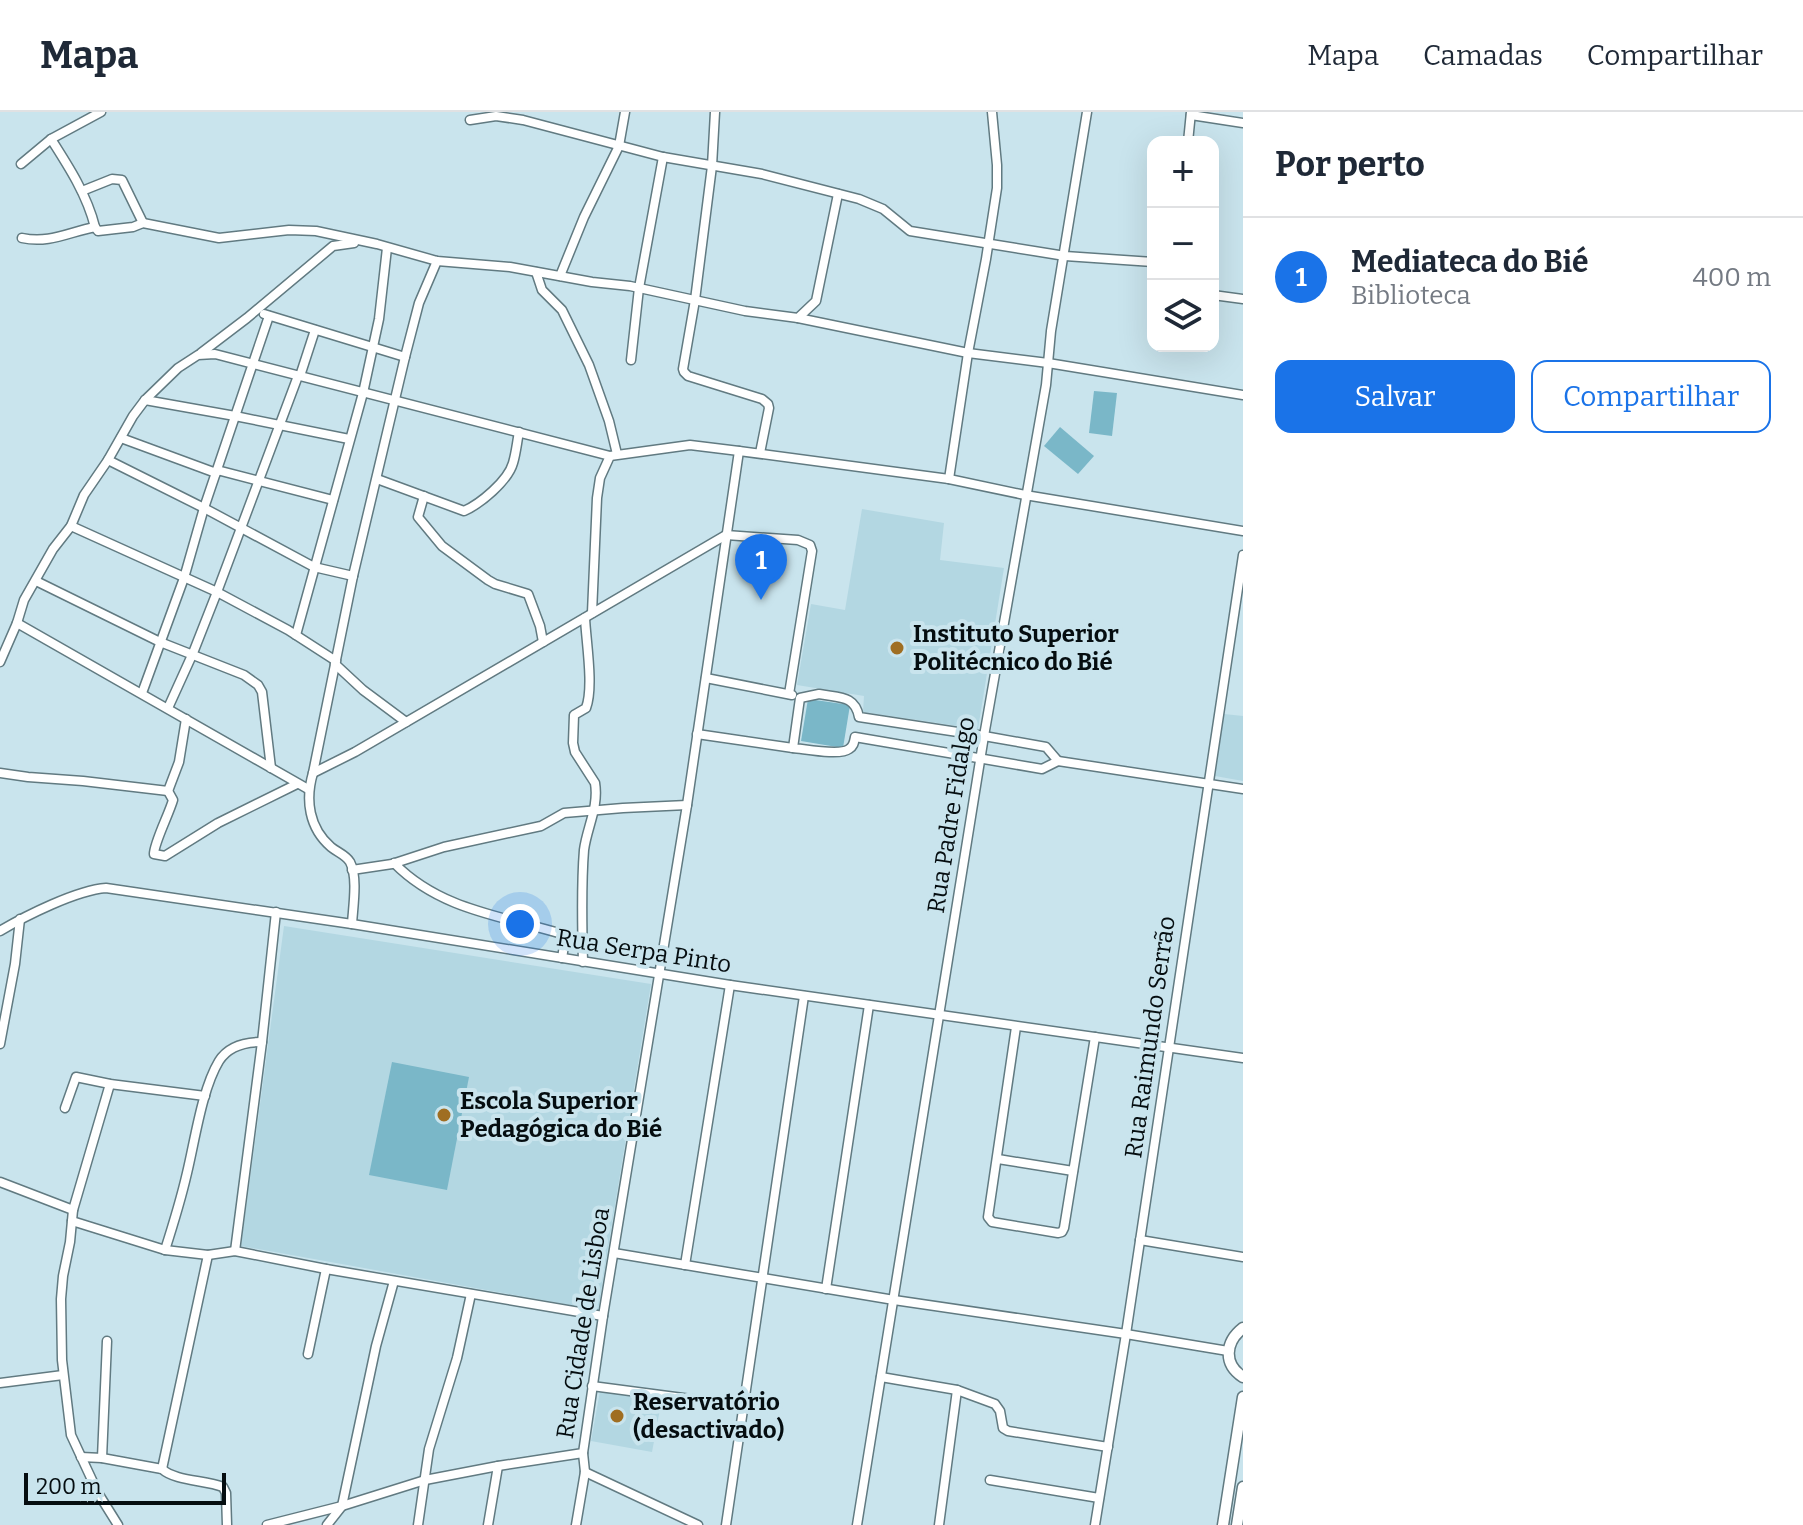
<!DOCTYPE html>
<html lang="pt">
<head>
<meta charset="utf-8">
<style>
  :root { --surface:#fff; --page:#f6f6f7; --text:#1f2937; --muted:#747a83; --line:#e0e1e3; --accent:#1a73e8 }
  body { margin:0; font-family:Bitter,serif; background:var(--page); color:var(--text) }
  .controls { position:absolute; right:24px; top:24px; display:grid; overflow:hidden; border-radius:16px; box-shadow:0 8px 32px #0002 }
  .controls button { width:72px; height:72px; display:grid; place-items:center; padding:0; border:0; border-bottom:2px solid var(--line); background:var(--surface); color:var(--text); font:40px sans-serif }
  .scale { position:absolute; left:24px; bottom:20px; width:202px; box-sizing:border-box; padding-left:8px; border:4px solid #050d10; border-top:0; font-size:22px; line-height:28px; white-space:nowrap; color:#050d10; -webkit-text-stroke:6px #c9e4ed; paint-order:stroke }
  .you { position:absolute; left:520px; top:812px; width:28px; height:28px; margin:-20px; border:6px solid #fff; border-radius:50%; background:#1a73e8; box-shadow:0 0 0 12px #1a73e833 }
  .badge { display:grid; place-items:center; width:52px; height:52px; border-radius:50%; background:var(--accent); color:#fff; font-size:26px; font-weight:700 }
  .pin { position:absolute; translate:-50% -66px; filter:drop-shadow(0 2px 4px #0008) }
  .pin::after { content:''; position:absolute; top:42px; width:28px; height:24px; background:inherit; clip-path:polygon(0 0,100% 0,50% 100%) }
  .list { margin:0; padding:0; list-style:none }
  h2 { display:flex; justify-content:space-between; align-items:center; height:104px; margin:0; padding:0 32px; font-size:34px }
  h2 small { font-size:26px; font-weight:400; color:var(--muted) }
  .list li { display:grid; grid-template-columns:52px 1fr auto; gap:24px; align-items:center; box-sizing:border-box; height:120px; padding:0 32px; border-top:2px solid var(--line) }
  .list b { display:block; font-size:30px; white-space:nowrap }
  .list p { margin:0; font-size:26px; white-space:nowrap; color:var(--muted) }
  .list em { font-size:26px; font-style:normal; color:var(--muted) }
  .actions { display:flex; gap:16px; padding:24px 32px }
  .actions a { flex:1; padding:18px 0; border:2px solid var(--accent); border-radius:16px; text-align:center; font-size:28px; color:var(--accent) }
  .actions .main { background:var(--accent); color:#fff }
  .icon { flex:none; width:44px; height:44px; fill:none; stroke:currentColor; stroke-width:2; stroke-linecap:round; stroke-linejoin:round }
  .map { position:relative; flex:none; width:1243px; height:1413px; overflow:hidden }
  header { display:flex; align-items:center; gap:48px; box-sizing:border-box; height:112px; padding:0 40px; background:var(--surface); border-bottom:2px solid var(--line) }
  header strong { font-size:38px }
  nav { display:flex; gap:44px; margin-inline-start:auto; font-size:28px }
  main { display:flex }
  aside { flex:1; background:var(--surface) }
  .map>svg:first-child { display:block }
  .built { fill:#b3d7e2 }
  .green { fill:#7ab7c8 }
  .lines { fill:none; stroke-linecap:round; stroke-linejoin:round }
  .minor-casing { stroke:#617a81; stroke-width:11 }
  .major-casing { stroke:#617a81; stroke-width:13 }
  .minor { stroke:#fff; stroke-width:8 }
  .major { stroke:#fff; stroke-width:10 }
  .poi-dot { fill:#9f6e22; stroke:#c9e4ed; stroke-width:3 }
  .labels { text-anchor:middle; stroke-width:8; stroke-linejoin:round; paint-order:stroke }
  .poi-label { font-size:24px; font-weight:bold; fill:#050d10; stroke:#c9e4ed; text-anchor:start }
  .street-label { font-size:24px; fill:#050d10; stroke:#c9e4ed }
</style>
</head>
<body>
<header>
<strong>Mapa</strong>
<nav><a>Mapa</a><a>Camadas</a><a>Compartilhar</a></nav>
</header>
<main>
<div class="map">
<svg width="1243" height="1413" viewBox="0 0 1243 1413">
  <rect width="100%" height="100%" fill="#c9e4ed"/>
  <g class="built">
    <path d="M862,397L944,411L940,448L1004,456L978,617L863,600L864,584L797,573L811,492L845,498Z"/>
    <path d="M1224,602L1243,604V669L1215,664Z"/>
    <path d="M284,814L651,872L598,1198L241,1134Z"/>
    <path d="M600,1279L662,1286L652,1340L591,1329Z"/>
  </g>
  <g class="green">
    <path d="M1094,279L1117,281L1112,324L1089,321Z"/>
    <path d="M1060,315L1094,344L1078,362L1044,334Z"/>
    <path d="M808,587L850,593L843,636L801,629Z"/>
    <path d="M392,950L469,965L447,1078L369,1063Z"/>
  </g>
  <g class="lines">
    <defs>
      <g id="minor">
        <path d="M715,0L712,54L695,188L683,257L684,260L688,264L762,287L768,292L769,296L760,341"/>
        <path d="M1191,3L1243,11"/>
        <path d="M470,8L496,4L523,8L663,45L762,62L859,87L883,97L910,119L1065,144L1153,150"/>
        <path d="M51,27C69,55 87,83 95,115"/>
        <path d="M1188,30L1191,0"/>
        <path d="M21,52L51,27L101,0"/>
        <path d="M82,79L112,67L122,68L143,111"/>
        <path d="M22,126C49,132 69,120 95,115L98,119L133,115L143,111L219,126L289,118L316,119L377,132L437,149L510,155L592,170L630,174L745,199L798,206L816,189L838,82"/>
        <path d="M536,160L542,178L562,198L589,253L609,309L617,342"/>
        <path d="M560,164L584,105L619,34L625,0"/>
        <path d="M1213,183L1243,187"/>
        <path d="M264,202L405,245"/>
        <path d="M798,206L968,241L1048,251L1243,283"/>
        <path d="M201,241L247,206L333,134L354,131"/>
        <path d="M631,248L639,176L663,45"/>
        <path d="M300,264L315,218"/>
        <path d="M145,288L235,304L349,327"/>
        <path d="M121,326L216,361"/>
        <path d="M108,348L204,396L314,455L353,464"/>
        <path d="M217,358L333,388"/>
        <path d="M377,367L464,399C480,392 508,369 513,351C516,341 517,330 519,320"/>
        <path d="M949,367L968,241L986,147L997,76V53L992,0"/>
        <path d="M424,384L418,405L442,434L488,468L495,472L528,482L540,514L543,530"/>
        <path d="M71,414L217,480L288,518L336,549"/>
        <path d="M36,469L160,530L244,563L258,573L262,580L271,656"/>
        <path d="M592,501L597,386L600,366L610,344L690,333L739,339L949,367L1025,383L1243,419"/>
        <path d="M17,511L308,677"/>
        <path d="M296,523L363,281L379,207L387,136"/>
        <path d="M0,550L17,511L24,488L53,437L71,414L84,383L108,348L133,304L145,288L178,256L198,243L215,242L610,344"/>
        <path d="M335,552L363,578L406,610"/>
        <path d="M706,566L792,583"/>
        <path d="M142,581L184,466L204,396L269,204"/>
        <path d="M819,582C839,586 855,583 859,605L984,624L1046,635L1058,649L1042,657L855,625C854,630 854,634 849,637C840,644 805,637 793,636L800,586Z"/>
        <path d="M168,596L193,541L217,480L298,264"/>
        <path d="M697,622L793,636"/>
        <path d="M1058,649L1243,677"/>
        <path d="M0,661L28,665L83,669L168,679"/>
        <path d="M313,661L355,640L726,423L798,428L810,433L812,439L789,582"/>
        <path d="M168,679L173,688C169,702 154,731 154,742L165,744L218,711L297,672"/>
        <path d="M168,679L179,650L186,607"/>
        <path d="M394,751C440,798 502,804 562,822L565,828L562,846"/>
        <path d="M352,758L392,752L444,735L541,714L564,701L623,696L687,693"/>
        <path d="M352,812C353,795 358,765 350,750C346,743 337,740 331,735C309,716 305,688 313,661L353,464L405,245L419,191L437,149"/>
        <path d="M0,819C25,804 77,778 106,776L352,812L730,873L1243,946"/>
        <path d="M583,850C582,813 581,775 584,738C587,715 599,695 595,671L575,640L573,631L574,603L586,596C594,575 586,529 585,506"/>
        <path d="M1016,915L988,1105L992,1110L1058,1121L1062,1120L1064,1116L1095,925"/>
        <path d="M0,932L15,852L20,807"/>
        <path d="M110,972L73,1098L70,1130L63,1164L61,1187L62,1248L71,1323L98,1381L118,1413"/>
        <path d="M65,996L76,965L110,972L205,984"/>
        <path d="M998,1047L1073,1059"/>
        <path d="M0,1070L73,1098"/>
        <path d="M72,1109L165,1138L208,1143L235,1139L326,1157L603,1204"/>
        <path d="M1140,1128L1243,1145"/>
        <path d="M165,1138C173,1113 181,1087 187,1061C195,1028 202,977 219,949C229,933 246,930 262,930"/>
        <path d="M235,1139L262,930L276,800"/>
        <path d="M614,1141L894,1188L1126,1222L1228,1239"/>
        <path d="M685,1153L730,873"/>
        <path d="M826,1177L869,893"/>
        <path d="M308,1242L326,1157"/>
        <path d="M881,1265L957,1278L995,1292L1000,1299L1003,1316L1008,1319L1108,1335"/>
        <path d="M0,1271L63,1263"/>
        <path d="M592,1274L744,1294"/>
        <path d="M81,1345L102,1346L162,1357C175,1369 205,1368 223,1375L226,1381L227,1413"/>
        <path d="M102,1346L107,1229"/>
        <path d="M162,1357L208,1143"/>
        <path d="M585,1360L698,1413"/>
        <path d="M990,1368L1099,1386"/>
        <path d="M267,1413L342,1394L425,1368L498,1354L583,1341L603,1204L687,693L739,339"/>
        <path d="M327,1413L342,1394L376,1234L394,1169"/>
        <path d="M418,1413L429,1337L457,1246L471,1182"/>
        <path d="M488,1413L498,1354"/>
        <path d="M576,1413L585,1360L583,1341"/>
        <path d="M726,1413L804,884"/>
        <path d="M857,1413L984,624L1046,273L1051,219L1087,0"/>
        <path d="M939,1413L957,1278"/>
        <path d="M1095,1413L1126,1222L1243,443"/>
      </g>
      <g id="major">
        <path d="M1243,1216C1225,1230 1223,1252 1243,1265"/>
        <path d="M1223,1413L1243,1285"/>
        <path d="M1237,1413L1243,1375"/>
      </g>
    </defs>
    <use href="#minor" class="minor-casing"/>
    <use href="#major" class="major-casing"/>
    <use href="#minor" class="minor"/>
    <use href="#major" class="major"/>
  </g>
  <g class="poi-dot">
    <circle cx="897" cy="536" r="8"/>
    <circle cx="444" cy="1003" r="8"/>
    <circle cx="617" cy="1304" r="8"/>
  </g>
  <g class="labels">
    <g class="poi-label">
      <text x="913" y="530">Instituto Superior<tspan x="913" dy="28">Politécnico do Bié</tspan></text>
      <text x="460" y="997">Escola Superior<tspan x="460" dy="28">Pedagógica do Bié</tspan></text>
      <text x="633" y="1298">Reservatório<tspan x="633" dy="28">(desactivado)</tspan></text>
    </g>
    <g class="street-label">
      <text transform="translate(951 703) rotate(-81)" y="8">Rua Padre Fidalgo</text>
      <text transform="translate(644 839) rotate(9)" y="8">Rua Serpa Pinto</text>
      <text transform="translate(1150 925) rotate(-82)" y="8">Rua Raimundo Serrão</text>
      <text transform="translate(583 1211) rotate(-81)" y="8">Rua Cidade de Lisboa</text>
    </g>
  </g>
</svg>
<div class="controls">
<button>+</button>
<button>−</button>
<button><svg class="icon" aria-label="layers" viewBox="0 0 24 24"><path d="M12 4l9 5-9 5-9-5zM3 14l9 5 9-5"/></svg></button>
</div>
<div class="scale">200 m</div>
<div class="you"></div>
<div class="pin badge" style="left:761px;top:488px">1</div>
</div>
<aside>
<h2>Por perto<small></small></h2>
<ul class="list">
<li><span class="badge">1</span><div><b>Mediateca do Bié</b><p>Biblioteca</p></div><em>400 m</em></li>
</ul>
<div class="actions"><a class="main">Salvar</a><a>Compartilhar</a></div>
</aside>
</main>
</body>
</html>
